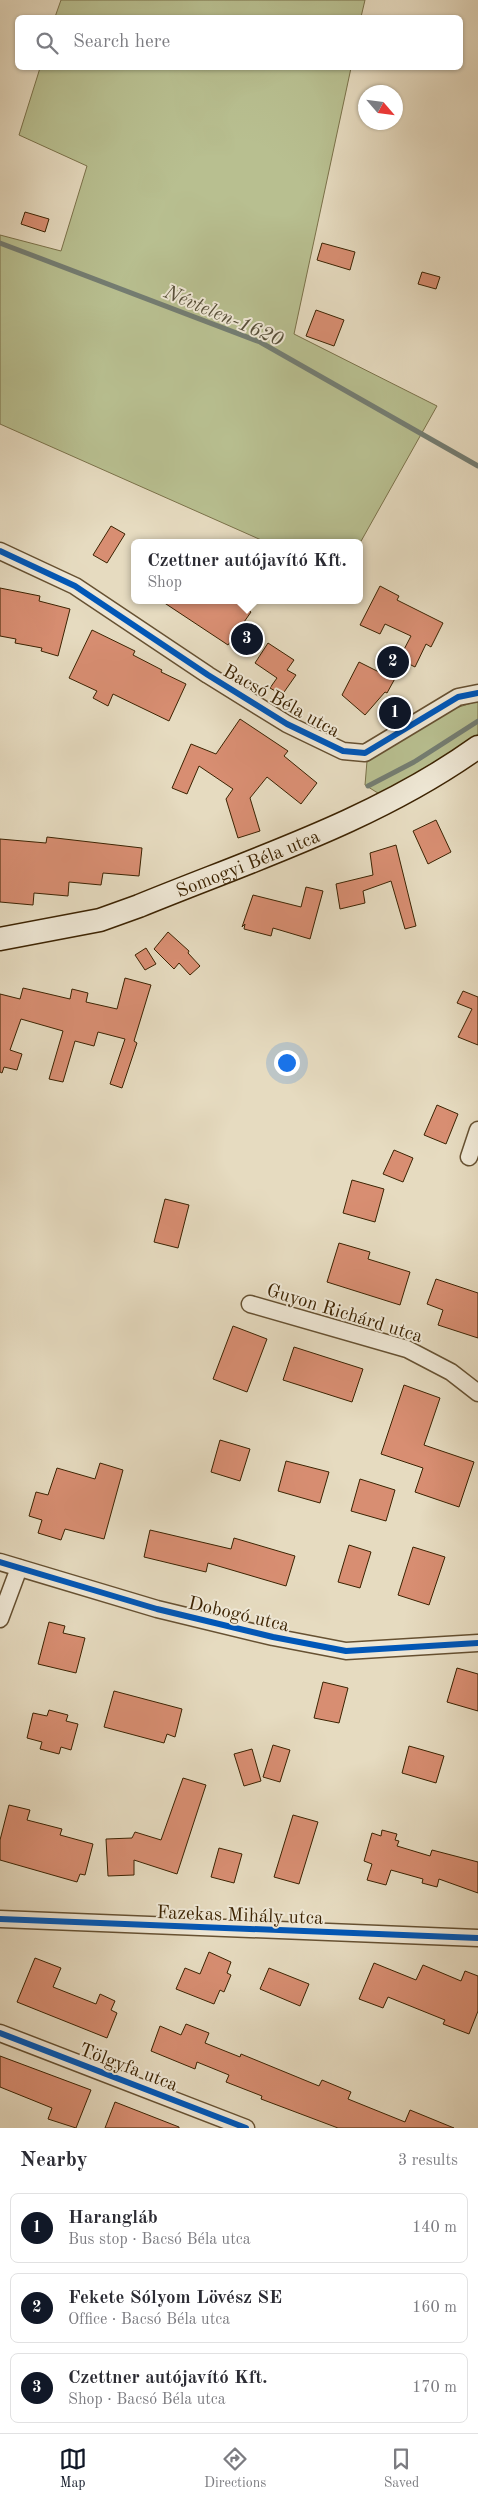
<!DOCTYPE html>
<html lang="en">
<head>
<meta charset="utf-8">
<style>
  :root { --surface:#fff; --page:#f7f7f7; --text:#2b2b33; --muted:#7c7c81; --line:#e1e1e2; --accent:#111827 }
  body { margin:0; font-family:"Old Standard TT",serif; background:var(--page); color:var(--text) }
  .compass { position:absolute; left:358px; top:85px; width:45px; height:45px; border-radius:50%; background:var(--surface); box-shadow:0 1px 4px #0004; rotate:118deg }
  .you { position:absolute; left:286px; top:1062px; width:18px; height:18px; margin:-12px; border:4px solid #fff; border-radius:50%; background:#1a73e8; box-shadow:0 0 0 8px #1a73e833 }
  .badge { display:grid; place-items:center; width:32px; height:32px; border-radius:50%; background:var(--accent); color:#fff; font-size:16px; font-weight:700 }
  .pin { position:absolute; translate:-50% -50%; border:2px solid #fff; box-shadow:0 1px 5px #0006 }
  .popup { position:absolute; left:131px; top:539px; width:232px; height:65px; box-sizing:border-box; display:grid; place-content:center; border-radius:8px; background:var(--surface); filter:drop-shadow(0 1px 4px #0005); font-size:16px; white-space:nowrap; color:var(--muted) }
  .popup b { font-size:19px; color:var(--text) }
  .popup::after { content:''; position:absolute; left:50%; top:100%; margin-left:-10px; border:10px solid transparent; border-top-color:var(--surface) }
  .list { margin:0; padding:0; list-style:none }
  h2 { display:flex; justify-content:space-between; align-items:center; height:65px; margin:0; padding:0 20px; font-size:21px }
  h2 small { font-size:16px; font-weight:400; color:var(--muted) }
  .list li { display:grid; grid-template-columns:32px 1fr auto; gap:15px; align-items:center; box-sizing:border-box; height:70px; margin:0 10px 10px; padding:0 10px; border:1px solid var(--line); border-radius:8px }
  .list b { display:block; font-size:19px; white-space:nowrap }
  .list p { margin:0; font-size:16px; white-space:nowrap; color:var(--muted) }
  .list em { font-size:16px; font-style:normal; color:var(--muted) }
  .icon { flex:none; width:28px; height:28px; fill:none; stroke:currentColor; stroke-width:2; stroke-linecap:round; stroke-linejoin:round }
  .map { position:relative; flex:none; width:478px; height:2128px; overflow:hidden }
  .search { position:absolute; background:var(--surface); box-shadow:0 1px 4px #0004; left:15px; right:15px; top:15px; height:55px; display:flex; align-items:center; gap:12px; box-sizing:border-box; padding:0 18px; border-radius:8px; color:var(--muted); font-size:19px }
  .sheet { height:305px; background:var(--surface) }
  nav { display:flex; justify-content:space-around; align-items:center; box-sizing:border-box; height:70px; border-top:1px solid var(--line); background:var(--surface); font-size:14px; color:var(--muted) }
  nav a { display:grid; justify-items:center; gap:2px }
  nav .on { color:var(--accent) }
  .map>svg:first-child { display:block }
  .green { fill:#b8bf90; stroke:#7a7149 }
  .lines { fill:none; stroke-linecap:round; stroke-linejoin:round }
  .stream { stroke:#747d72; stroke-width:5 }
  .building { fill:#d88e72; stroke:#3c2302 }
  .street-casing { stroke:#665132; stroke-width:19 }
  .secondary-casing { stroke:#3c2302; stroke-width:25 }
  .street { stroke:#efe8d6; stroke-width:16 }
  .secondary { stroke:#efe8d6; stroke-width:22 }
  .cycleway-casing { stroke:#efe8d6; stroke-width:9 }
  .cycleway { stroke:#0057b8; stroke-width:6 }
  .labels { text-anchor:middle; stroke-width:4; stroke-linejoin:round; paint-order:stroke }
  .street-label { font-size:19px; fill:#3c2302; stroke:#efe8d6 }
  .water-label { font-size:20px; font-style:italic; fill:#58503a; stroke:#efe8d6 }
</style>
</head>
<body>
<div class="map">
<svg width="478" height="2128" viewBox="0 0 478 2128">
  <rect width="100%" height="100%" fill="#e6dbc0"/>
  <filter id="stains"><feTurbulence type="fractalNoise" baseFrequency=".004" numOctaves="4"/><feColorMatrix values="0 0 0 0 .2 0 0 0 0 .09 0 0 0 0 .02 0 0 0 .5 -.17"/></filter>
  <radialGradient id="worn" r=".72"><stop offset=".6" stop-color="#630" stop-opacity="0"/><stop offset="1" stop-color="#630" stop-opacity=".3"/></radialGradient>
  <g class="green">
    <path d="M61,0H365L361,17H55Z"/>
    <path d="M40,68H351L294,334L437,406L360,543H268L0,424V235L61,251L87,166L19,135Z"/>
    <path d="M478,701V734L445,760L381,795L365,785L367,761L440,713Z"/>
  </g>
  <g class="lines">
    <g class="stream">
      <path d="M0,243L260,342L478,466"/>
      <path d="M368,786L414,762L478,721"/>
    </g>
  </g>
  <g class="building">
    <path d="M25,212L49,219L45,232L21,224Z"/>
    <path d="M322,243L355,252L350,270L317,260Z"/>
    <path d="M422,272L440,277L436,289L418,284Z"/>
    <path d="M316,310L344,320L334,346L306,336Z"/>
    <path d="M111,526L125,534L107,563L93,555Z"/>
    <path d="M380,586L399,596L397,600L443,623L431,647L426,644L415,667L399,659L411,636L385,624L380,634L360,625Z"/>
    <path d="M0,588L40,596L39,601L70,609L58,656L41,651L42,648L15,643L16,639L0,636Z"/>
    <path d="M160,600H234L251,612L228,645Z"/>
    <path d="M92,630L135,651L133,655L162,670L161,672L186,684L169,721L113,694L108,706L93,698L97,691L69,678Z"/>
    <path d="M268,643L294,660L287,670L296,675L282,695L270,688L277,678L255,663Z"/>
    <path d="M359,662L381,673L384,666L398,673L387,693L385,692L365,715L342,695Z"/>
    <path d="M240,719L288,751L284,756L317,783L301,804L267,777L250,798L260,831L238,838L226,799L233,789L199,766L187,794L172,788L191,744L216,754Z"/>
    <path d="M436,820L451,852L428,864L413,831Z"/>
    <path d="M47,837L142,848L139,876L103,873L101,885L69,882L68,896L34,893L33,905L0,902V839L46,843Z"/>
    <path d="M396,845L416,926L405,929L391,881L363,891L365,903L340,909L336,884L373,875L370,853Z"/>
    <path d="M306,887L323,891L310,939L273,928L271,936L244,929L245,924L242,927L253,895L301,907Z"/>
    <path d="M168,932L189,951L188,953L200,966L190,975L179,963L174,969L154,949Z"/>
    <path d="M146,948L156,964L145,970L135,955Z"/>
    <path d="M125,978L151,985L134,1041L137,1043L122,1088L110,1084L125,1039L98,1032L94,1046L75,1041L63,1082L49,1079L63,1031L21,1019L10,1050L22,1054L17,1070L4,1067L2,1073L0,1072V994L20,999L23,988L70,999L72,989L88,993L86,1002L117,1009Z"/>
    <path d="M463,991L478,997V1045L458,1037L472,1009L457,1003Z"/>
    <path d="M437,1105L458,1114L446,1144L424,1135Z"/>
    <path d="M394,1150L413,1158L403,1182L383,1174Z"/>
    <path d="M352,1180L384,1189L375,1222L343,1213Z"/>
    <path d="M165,1199L189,1205L178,1248L154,1242Z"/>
    <path d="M339,1243L370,1252L368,1259L410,1272L400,1305L327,1282Z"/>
    <path d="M436,1279L478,1293V1338L438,1325L443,1310L427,1304Z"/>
    <path d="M233,1326L267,1339L247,1392L213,1379Z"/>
    <path d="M294,1347L363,1369L352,1402L283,1380Z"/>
    <path d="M404,1385L440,1398L424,1445L474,1462L459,1507L415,1492L423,1468L381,1454Z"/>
    <path d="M220,1440L250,1449L240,1481L211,1472Z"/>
    <path d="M286,1461L329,1472L320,1503L278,1491Z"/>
    <path d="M100,1463L123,1470L104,1539L65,1529L61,1540L38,1533L42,1520L29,1516L36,1492L48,1495L57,1468L95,1479Z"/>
    <path d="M360,1479L395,1490L386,1521L351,1511Z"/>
    <path d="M150,1530L231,1549L234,1538L295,1556L286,1586L208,1563L206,1572L144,1557Z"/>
    <path d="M349,1545L371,1552L360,1588L338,1582Z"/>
    <path d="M413,1547L445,1557L429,1605L398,1595Z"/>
    <path d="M49,1622L65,1626L63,1633L85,1638L76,1673L38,1664Z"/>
    <path d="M457,1668L478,1674V1711L447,1702Z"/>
    <path d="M323,1682L348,1688L339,1723L314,1718Z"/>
    <path d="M114,1691L182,1709L175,1737L167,1734L164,1743L104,1727Z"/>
    <path d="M49,1710L68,1715L66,1721L78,1724L71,1750L61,1747L59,1754L40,1749L42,1742L27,1738L33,1713L47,1716Z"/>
    <path d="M273,1745L290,1750L280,1782L263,1777Z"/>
    <path d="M409,1746L444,1756L436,1783L402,1773Z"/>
    <path d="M252,1749L261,1781L244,1786L234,1754Z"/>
    <path d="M183,1778L206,1785L177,1874L134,1860V1875L108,1876L106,1839L132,1838L135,1832L161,1840Z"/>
    <path d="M9,1805L30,1810L27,1820L62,1829L60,1835L93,1844L85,1875L80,1874L77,1882L0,1860V1840Z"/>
    <path d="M293,1815L318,1822L299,1884L274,1877Z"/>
    <path d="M382,1830L397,1834L395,1840L399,1841L397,1846L430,1856L432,1850L478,1862V1893L439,1879L437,1887L422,1883L423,1879L391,1870L386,1885L367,1880L372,1864L364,1861L372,1833L381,1836Z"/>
    <path d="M219,1848L242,1854L234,1883L211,1877Z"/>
    <path d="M209,1952L231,1962L227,1973L231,1975L224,1992L220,1990L214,2004L176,1989L185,1968L200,1974Z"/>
    <path d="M35,1958L61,1968L53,1987L96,2004L100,1994L115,2001L111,2010L117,2013L107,2038L17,2002Z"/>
    <path d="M374,1963L416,1980L423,1965L461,1981L465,1971L478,1976V2011L469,2034L443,2024L445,2020L388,1997L383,2008L359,1999Z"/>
    <path d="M269,1968L309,1984L300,2006L260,1989Z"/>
    <path d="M186,2024L209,2033L205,2043L240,2057L241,2054L319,2086L322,2080L351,2092L348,2099L405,2122L410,2110L454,2128H338L261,2099L262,2096L226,2082L229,2075L197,2062L195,2069L151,2051L160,2026L181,2035Z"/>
    <path d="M0,2056L91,2090L76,2128L48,2119L52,2108L0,2087Z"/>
    <path d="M115,2102L179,2127V2128H105Z"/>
  </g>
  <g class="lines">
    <defs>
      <g id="street">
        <path d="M0,551L75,586L208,675L287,724L343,751L365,753L458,697L478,693"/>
        <path d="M469,1157L478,1130"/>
        <path d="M250,1304L407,1349L451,1372L478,1393"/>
        <path d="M0,1562L157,1609L273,1637L346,1651L478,1643"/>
        <path d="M0,1619L19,1568"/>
        <path d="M0,1919L478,1938"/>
        <path d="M0,2033L246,2128"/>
      </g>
      <g id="secondary">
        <path id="s1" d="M0,939L100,920L139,906C254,859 376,820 478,747"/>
      </g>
    </defs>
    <use href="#street" class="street-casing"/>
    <use href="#secondary" class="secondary-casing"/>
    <use href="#street" class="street"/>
    <use href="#secondary" class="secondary"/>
    <defs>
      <g id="cycleway">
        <path d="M0,551L75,586L208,675L287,724L343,751L365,753L458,697L478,693"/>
        <path d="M0,1562L157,1609L273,1637L346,1651L478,1643"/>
        <path d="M0,1919L478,1938"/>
        <path d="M0,2033L246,2128"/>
      </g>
    </defs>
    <use href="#cycleway" class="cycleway-casing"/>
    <use href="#cycleway" class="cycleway"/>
  </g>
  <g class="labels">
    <g class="street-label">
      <text transform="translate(282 700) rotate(29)" y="7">Bacsó Béla utca</text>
      <text dy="7" stroke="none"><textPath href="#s1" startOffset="260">Somogyi Béla utca</textPath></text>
      <text transform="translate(345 1312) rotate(17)" y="7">Guyon Richárd utca</text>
      <text transform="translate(239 1613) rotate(13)" y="7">Dobogó utca</text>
      <text transform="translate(240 1914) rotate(2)" y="7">Fazekas Mihály utca</text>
      <text transform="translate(129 2066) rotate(21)" y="7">Tölgyfa utca</text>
    </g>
    <g class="water-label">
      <text transform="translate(224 315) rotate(23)" y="7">Névtelen-1620</text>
    </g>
  </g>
  <rect width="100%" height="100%" filter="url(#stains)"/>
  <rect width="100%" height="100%" fill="url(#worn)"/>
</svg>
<svg class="compass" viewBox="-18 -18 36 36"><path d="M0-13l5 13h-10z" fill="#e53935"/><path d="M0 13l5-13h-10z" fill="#7c7c81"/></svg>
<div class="you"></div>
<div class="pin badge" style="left:395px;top:713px">1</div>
<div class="pin badge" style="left:393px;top:662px">2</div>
<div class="pin badge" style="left:247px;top:639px">3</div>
<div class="popup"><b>Czettner autójavító Kft.</b>Shop</div>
<div class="search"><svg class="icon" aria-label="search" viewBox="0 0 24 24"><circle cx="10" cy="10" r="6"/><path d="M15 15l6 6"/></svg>Search here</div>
</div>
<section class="sheet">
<h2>Nearby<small>3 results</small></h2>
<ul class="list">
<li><span class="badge">1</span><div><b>Harangláb</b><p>Bus stop · Bacsó Béla utca</p></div><em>140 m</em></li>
<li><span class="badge">2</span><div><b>Fekete Sólyom Lövész SE</b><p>Office · Bacsó Béla utca</p></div><em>160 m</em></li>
<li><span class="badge">3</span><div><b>Czettner autójavító Kft.</b><p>Shop · Bacsó Béla utca</p></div><em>170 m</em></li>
</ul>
</section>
<nav>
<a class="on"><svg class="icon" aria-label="map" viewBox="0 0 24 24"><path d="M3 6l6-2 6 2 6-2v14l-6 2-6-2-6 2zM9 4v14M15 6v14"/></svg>Map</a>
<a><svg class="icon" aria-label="directions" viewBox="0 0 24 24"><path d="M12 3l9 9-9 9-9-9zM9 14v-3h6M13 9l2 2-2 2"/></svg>Directions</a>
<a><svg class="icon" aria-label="saved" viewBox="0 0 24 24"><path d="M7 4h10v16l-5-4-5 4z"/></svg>Saved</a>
</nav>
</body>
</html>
